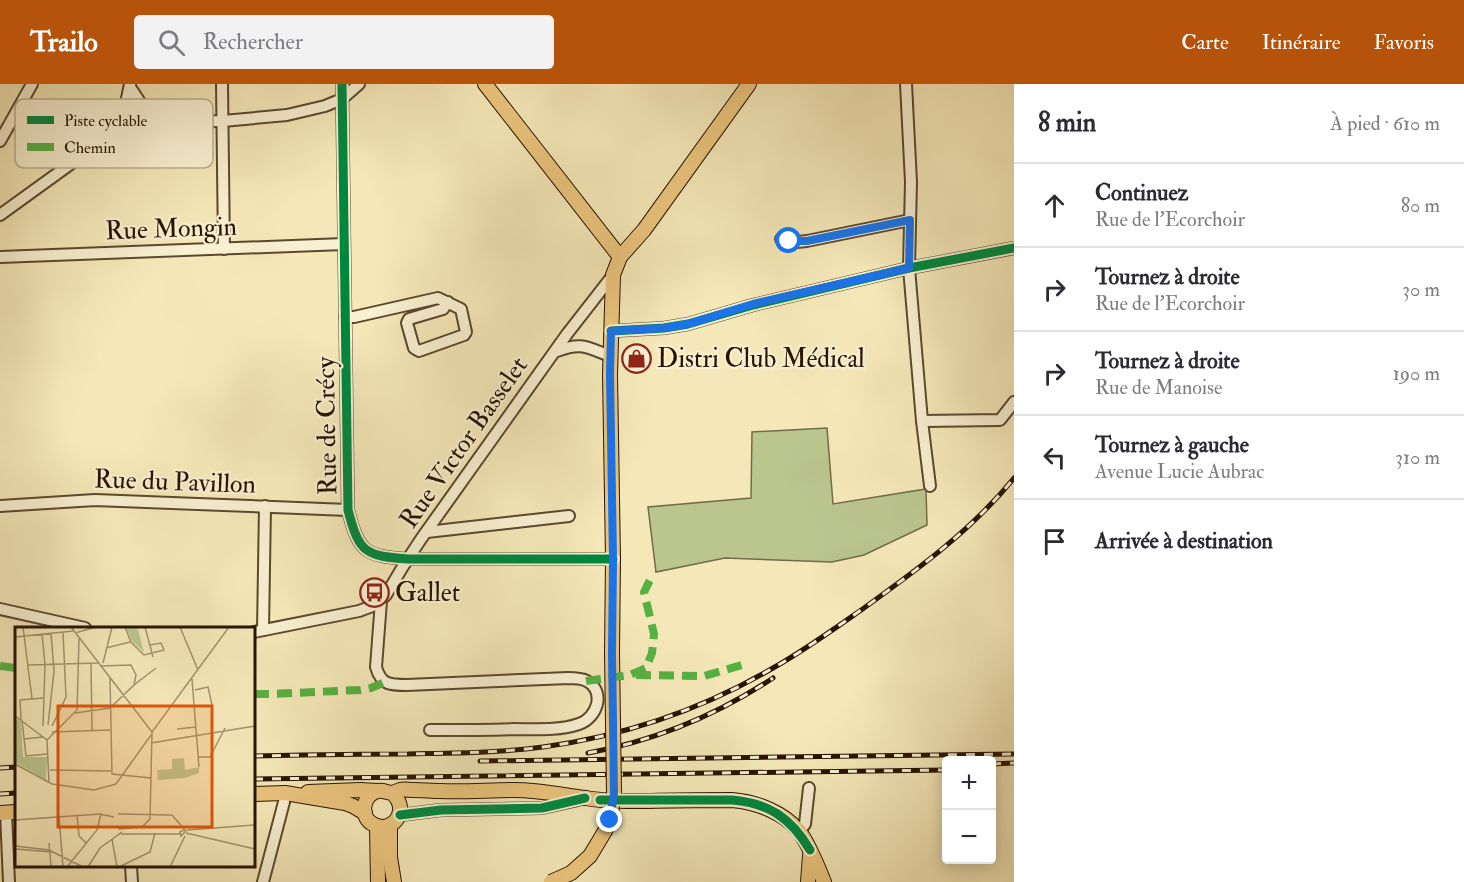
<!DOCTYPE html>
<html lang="fr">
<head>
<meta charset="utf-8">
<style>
  :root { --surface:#fff; --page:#f2f2f3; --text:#2b2b33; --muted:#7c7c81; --line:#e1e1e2; --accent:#b45309 }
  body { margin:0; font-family:"IM FELL Double Pica",serif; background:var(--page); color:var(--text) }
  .controls { position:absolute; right:18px; bottom:18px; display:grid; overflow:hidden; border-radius:6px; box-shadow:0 3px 15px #0003 }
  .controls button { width:54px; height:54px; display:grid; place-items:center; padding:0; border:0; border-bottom:2px solid var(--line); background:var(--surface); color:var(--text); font:30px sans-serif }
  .stop { position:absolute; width:18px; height:18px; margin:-14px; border:4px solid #1a73e8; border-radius:50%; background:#fff }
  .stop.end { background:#1a73e8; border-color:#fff; box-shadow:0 2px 6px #0008 }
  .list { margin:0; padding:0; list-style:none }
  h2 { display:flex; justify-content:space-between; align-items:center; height:78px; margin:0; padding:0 24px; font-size:26px }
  h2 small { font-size:20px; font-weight:400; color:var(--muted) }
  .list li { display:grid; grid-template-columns:39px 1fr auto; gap:18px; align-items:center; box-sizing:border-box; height:84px; padding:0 24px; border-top:2px solid var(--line) }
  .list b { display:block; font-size:22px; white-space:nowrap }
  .list p { margin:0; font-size:20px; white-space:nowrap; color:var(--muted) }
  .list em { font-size:20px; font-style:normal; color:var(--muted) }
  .icon { flex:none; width:33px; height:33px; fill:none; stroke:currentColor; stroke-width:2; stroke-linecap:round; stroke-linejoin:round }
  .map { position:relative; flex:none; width:1014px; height:798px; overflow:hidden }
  header { display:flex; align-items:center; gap:36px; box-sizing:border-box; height:84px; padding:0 30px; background:var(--accent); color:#fff }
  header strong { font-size:28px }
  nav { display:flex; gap:33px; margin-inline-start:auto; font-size:21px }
  .search { width:420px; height:54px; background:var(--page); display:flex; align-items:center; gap:15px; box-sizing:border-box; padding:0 21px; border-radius:6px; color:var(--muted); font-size:22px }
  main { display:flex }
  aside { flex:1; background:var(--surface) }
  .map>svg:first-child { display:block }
  .green { fill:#bbc68f; stroke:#716c48; stroke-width:1.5 }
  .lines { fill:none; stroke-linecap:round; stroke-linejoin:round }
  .minor-casing { stroke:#5a482e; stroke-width:14 }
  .major-casing { stroke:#271300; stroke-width:16 }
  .minor { stroke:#f8f0d1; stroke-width:10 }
  .major { stroke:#eac47c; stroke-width:14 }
  .rail-casing { stroke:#271300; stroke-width:5 }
  .rail { stroke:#f8f0d1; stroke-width:3; stroke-dasharray:9; stroke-linecap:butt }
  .major-bridge-casing { stroke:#271300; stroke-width:16; stroke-linecap:butt }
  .major-bridge { stroke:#eac47c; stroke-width:14 }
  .quiet { stroke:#56b143; stroke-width:8; stroke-dasharray:15 8; stroke-linecap:butt }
  .cycleway-casing { stroke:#f8f0d1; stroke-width:13 }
  .cycleway { stroke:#00873e; stroke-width:9 }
  .route { stroke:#1a73e8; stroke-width:8 }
  .labels { text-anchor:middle; stroke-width:4.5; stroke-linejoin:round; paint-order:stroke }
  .street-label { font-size:26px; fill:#271300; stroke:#f8f0d1 }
  .poi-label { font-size:26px; fill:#271300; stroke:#f8f0d1; text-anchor:start }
  .inset-road { fill:none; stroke:#a3936e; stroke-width:1.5 }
  .view { fill:#de560b; fill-opacity:0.15; stroke:#de560b; stroke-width:3 }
  .inset-edge { fill:none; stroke:#271300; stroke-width:3 }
  .key { fill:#f8f0d1; stroke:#b9ae92; stroke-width:1.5 }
  .key-label { font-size:16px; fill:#271300 }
</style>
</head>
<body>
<header>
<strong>Trailo</strong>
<div class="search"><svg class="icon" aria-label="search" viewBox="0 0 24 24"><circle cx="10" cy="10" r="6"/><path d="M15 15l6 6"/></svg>Rechercher</div>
<nav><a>Carte</a><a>Itinéraire</a><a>Favoris</a></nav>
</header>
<main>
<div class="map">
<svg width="1014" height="798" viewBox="0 0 1014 798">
  <rect width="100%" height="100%" fill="#f5e8b8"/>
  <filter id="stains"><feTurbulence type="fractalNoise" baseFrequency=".00333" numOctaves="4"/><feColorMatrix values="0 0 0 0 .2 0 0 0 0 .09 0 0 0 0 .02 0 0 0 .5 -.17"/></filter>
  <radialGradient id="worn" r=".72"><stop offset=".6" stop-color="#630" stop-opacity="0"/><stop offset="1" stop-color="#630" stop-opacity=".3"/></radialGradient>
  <path class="green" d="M827,344L833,420L926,405L927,441L864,471L832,478L725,474L656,488L648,423L751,414L752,348Z"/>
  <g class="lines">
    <defs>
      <g id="minor">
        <path d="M222,0L224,165"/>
        <path d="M342,0L348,426C359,468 364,472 408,475H613"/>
        <path d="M906,0L911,98L909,184L922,337L930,402"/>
        <path d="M130,3L153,38"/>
        <path d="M112,50L153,38L223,37L287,31L325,22L342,15L359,0"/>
        <path d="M0,57L32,0"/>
        <path d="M0,131L112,50L125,24L130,0"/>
        <path d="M781,155L797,158L807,157L910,136"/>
        <path d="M0,173L344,160"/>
        <path d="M345,233H354L438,214L461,225L466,248L464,251L419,267L414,264L407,239L409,235L443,225L448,218"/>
        <path d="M611,247L664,244L688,240L753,221L909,184L1014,164"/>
        <path d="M557,267C582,258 586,263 610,272"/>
        <path d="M922,337L1000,336L1014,318"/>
        <path d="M0,422L95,416L348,426"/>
        <path d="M427,448L569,432"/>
        <path d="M381,517L376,583C381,601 390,601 407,601L568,594C574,594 581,594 587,597C606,608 597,634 579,640C559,647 535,645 514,645C486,646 458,646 430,646"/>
        <path d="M0,525L85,544"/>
        <path d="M263,546L265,422"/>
        <path d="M254,548L359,527L375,521L386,511L402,484L421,455L567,250L613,191"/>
        <path d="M6,729L9,798"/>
        <path d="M400,731L441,726L542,724L578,716"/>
        <path d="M799,748L805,740L809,704"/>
        <path d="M131,782L132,798"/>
        <path d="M263,798L284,718L285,709"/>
      </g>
      <g id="major">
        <path d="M485,0L620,173"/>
        <path d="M612,569L613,475L610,290L613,191L620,173L644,146L749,0"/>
        <path d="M308,708L360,706L377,707"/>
        <path d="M392,709C412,726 391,753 371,739C359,730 364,710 378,707C384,706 387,709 392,709C394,709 397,707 400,706C404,705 409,706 414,706C423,706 432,707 441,707C465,708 490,706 514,706C539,706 562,711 586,714C607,718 629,717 650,717C677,716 704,716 732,716C756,718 783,728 799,747C810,762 817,781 824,798"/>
        <path d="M254,710L285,709L345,719L353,722L365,729"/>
        <path d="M0,729L16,728"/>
        <path d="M390,741V773L394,798"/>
        <path d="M377,742L378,798"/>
        <path d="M808,798L810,771"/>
      </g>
    </defs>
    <use href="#minor" class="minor-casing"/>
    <use href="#major" class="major-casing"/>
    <use href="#minor" class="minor"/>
    <use href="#major" class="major"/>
    <defs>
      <g id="rail">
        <path d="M588,669C654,657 717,631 773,594"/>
        <path d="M254,672C305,671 356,670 408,670C453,669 498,669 543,663C624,652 703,625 773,584C805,566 834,545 864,524C918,485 972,446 1014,394"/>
        <path d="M480,677L1014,670"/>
        <path d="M992,680L1014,679"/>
        <path d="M0,684L16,683"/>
        <path d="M254,695L946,686"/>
        <path d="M0,710L16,709"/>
      </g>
    </defs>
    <use href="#rail" class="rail-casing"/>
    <use href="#rail" class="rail"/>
    <defs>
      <path id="major-bridge" d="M551,798L571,789L590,772L605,747L610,736L614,709L612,569"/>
    </defs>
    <use href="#major-bridge" class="major-bridge-casing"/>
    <use href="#major-bridge" class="major-bridge"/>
    <g class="quiet">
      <path d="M0,582L16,584"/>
      <path d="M636,591L704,592L742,581"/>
      <path d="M586,597L630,591L646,584L652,569L654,550L644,508L652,492"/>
      <path d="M254,610H269L360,606L371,604L385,598"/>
    </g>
    <defs>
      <g id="cycleway">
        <path d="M342,0L348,426C359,468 364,472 408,475H613"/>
        <path d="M611,247L664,244L688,240L753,221L909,184L1014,164"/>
        <path d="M600,716H732C769,719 791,734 810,766"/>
        <path d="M400,731L441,726L542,724L585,714"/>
      </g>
    </defs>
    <use href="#cycleway" class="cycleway-casing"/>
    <use href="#cycleway" class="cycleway"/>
  </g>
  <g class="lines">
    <path class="route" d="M610,736L614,709L612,569L613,475L610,290L611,247L664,244L688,240L753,220L909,184L910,136L807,157H789"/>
  </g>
  <defs>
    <symbol id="shop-ring" viewBox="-11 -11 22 22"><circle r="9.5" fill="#f8f0d1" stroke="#8f2418" stroke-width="1.5"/><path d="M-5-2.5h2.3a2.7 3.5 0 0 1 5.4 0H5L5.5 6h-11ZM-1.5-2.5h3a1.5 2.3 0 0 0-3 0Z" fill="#8f2418"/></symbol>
    <symbol id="bus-ring" viewBox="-11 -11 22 22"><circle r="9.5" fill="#f8f0d1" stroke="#8f2418" stroke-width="1.5"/><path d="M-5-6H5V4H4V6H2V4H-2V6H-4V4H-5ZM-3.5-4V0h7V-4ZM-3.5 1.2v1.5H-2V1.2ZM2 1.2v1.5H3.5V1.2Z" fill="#8f2418"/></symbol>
  </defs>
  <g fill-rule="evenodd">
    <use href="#shop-ring" x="620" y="258" width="33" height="33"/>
    <use href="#bus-ring" x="358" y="492" width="33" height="33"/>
  </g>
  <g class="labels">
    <g class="street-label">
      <text transform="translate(171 144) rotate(-2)" y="9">Rue Mongin</text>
      <text transform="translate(326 342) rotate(-91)" y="9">Rue de Crécy</text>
      <text transform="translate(463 358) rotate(-55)" y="9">Rue Victor Basselet</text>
      <text transform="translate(175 397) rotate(2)" y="9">Rue du Pavillon</text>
    </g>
    <g class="poi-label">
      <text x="657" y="283">Distri Club Médical</text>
      <text x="395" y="517">Gallet</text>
    </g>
  </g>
  <g transform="translate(15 543)">
    <rect width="240" height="240" fill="#f5e8b8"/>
    <path d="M111,0L123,2L129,25L117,14ZM0,91L6,95L8,130H32L31,153L0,135ZM169,131L170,143L184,140V146L170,151L143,153L142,143L157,142V132Z" fill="#bbc68f"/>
    <path class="inset-road" d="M8,0L17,72M56,0L137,105M110,0L116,15L129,28L149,23L146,16L135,18M130,0L138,30M165,0L183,43M60,6L81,0M27,7L30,38L28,99M0,10L58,4M91,21L115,15M88,36L97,0M76,37L77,104M13,38L83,36M95,51L97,147L136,151M177,52L184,140M119,58L141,41M180,63L193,60L197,78M60,86L95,81L119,58L121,48L116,38L85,39M0,89L28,110M6,93L5,73L28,71M7,94L11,129L33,127M33,98L39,44L36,6M37,99L51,70L48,5M162,102L181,100M37,105L95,103M28,110L32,113L34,156M9,112L28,110M32,113L62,83L64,12M136,116L240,99M184,130H195L210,101M0,137L37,157L79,163L101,157L136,108M35,143L96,144M103,187L157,188L171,204L166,209L165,205L169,203M62,188L64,209L71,216M44,190L48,240M0,193L85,187L99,190M103,202L127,200L135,192L137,105L214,0M172,203L240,198M171,206L240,222M106,207H165M97,212L102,240M34,216L36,240M0,219L34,223L68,240M0,222L37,225M52,240L82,203L86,187M73,240L85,221L107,205M104,240L135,225L140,206M155,240L170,209"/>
    <path class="view" d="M43,79H197V200H43Z"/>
    <rect width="240" height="240" class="inset-edge"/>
  </g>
  <rect x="15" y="15" width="198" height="69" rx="9" class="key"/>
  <rect x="27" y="32" width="27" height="8" fill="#00873e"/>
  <rect x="27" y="59" width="27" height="8" fill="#56b143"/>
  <g class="key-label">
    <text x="64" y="42">Piste cyclable</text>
    <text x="64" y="69">Chemin</text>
  </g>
  <rect width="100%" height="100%" filter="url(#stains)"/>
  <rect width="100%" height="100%" fill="url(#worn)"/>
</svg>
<div class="controls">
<button>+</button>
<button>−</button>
</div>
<div class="stop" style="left:789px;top:157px"></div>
<div class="stop end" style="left:610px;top:736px"></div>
</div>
<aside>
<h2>8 min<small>À pied · 610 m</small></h2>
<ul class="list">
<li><svg class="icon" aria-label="ahead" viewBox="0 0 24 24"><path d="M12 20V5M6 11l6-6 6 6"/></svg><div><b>Continuez</b><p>Rue de l'Ecorchoir</p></div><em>80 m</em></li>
<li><svg class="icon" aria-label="right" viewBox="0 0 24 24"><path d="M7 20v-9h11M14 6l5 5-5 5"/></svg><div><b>Tournez à droite</b><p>Rue de l'Ecorchoir</p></div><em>30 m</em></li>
<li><svg class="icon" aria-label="right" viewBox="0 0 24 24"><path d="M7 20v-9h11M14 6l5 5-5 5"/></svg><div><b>Tournez à droite</b><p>Rue de Manoise</p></div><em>190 m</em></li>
<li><svg class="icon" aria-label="left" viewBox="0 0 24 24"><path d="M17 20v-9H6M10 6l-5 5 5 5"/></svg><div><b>Tournez à gauche</b><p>Avenue Lucie Aubrac</p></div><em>310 m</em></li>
<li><svg class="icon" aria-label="arrive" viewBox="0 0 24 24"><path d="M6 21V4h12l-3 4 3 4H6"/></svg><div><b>Arrivée à destination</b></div></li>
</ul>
</aside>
</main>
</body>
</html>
